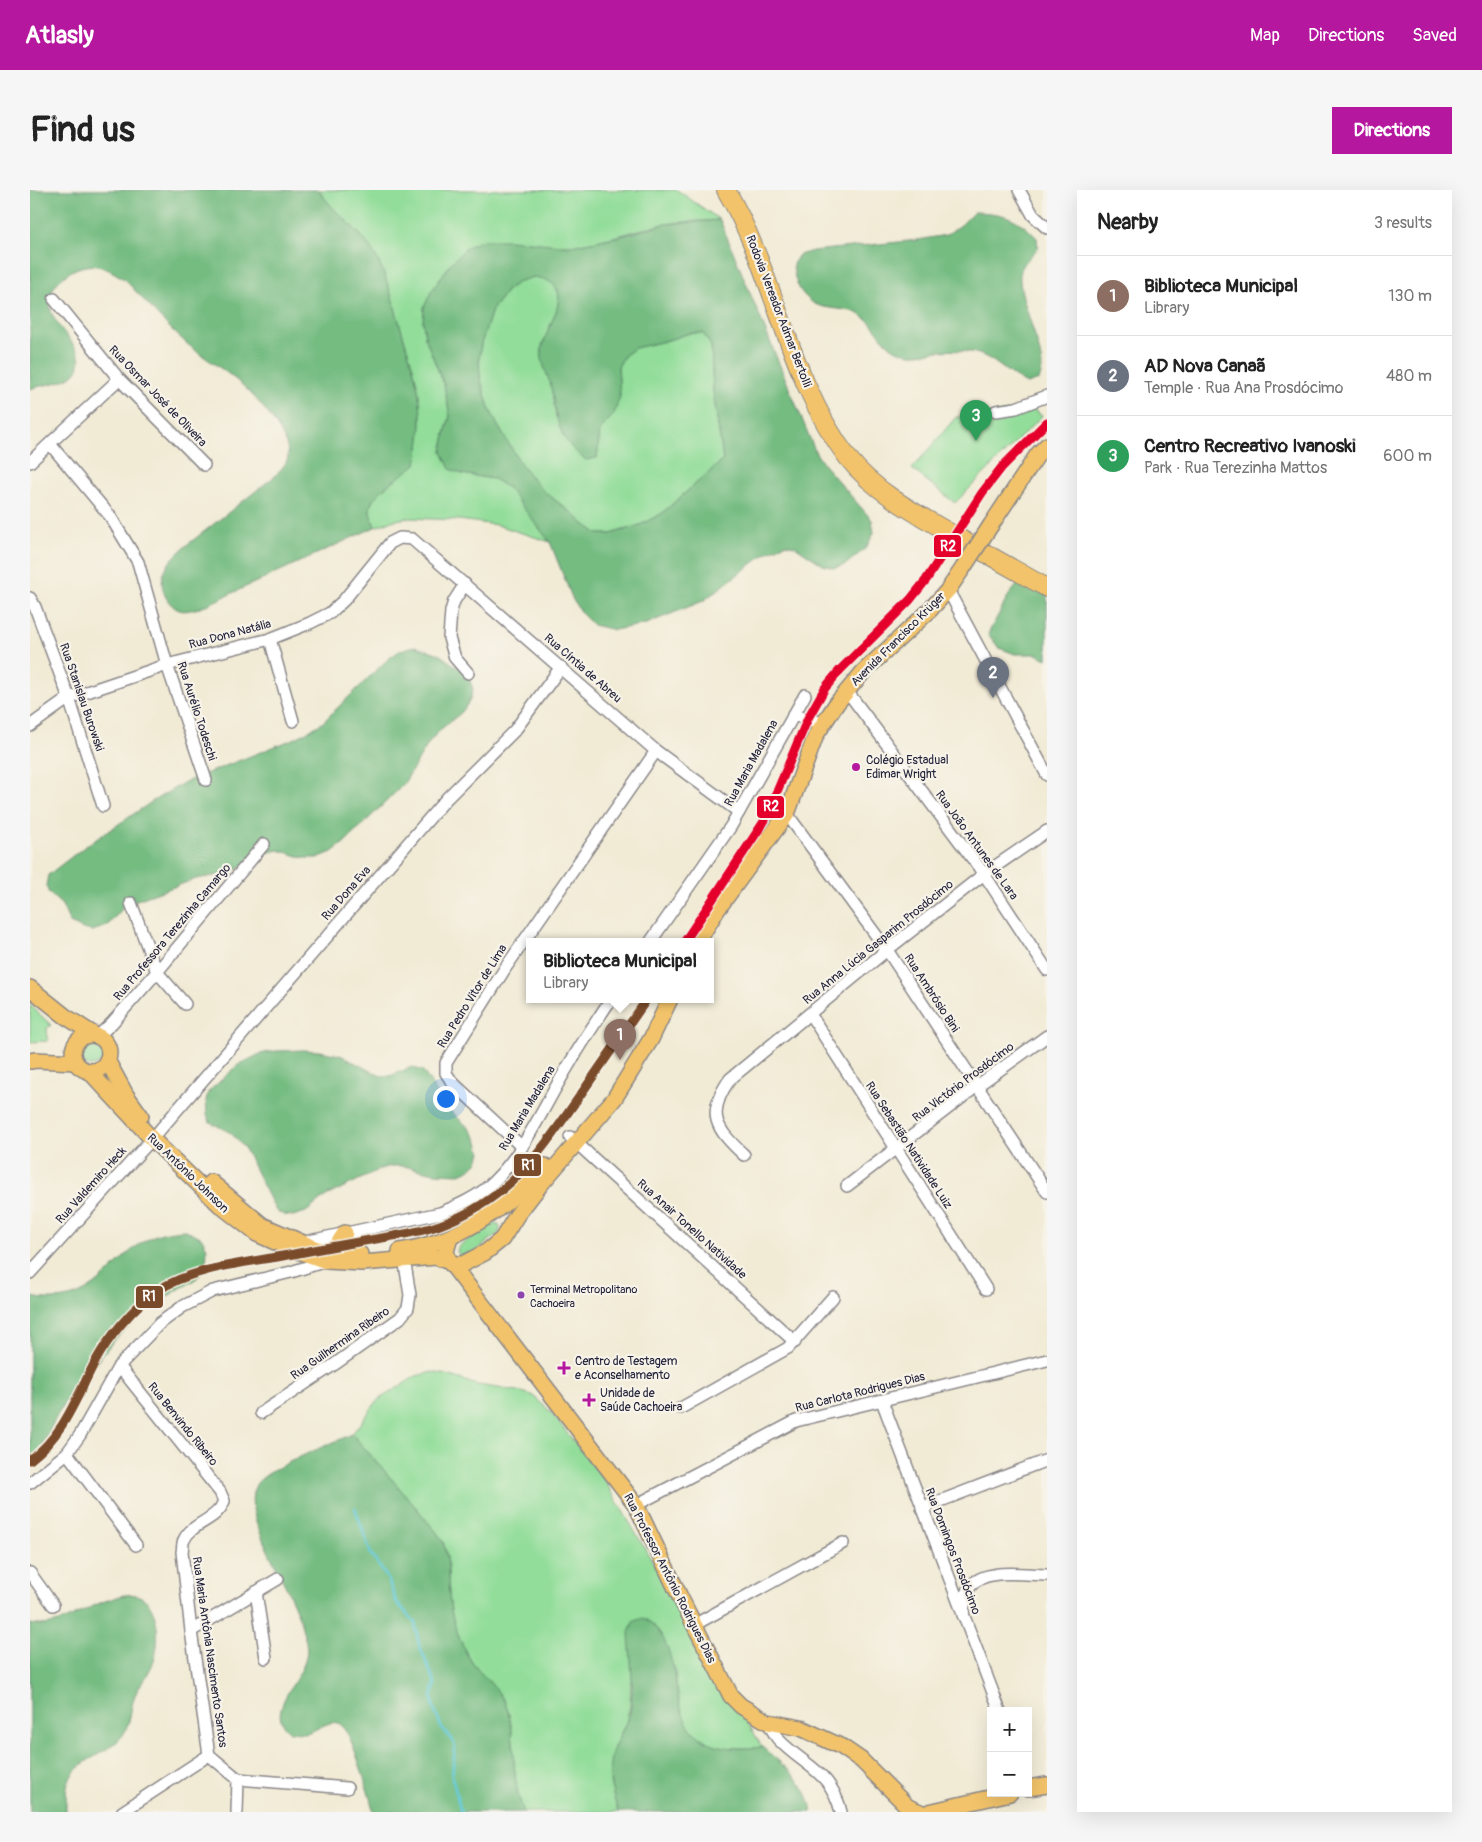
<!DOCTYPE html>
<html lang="en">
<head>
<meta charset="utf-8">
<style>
  :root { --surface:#fff; --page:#f6f6f6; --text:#222; --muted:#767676; --line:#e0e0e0; --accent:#b5179e }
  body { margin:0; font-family:Pangolin,sans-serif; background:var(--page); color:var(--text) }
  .controls { position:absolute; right:15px; bottom:15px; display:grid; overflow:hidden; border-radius:0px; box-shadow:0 5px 20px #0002 }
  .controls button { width:45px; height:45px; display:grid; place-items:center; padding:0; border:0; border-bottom:1px solid var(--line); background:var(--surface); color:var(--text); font:25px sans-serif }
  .you { position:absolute; left:415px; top:908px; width:18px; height:18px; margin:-12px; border:4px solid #fff; border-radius:50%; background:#1a73e8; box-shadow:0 0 0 8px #1a73e833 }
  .badge { display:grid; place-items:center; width:32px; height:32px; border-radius:50%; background:var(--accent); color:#fff; font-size:16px; font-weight:700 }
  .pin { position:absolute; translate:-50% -41px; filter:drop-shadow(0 1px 2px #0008) }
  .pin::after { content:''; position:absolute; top:26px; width:18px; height:15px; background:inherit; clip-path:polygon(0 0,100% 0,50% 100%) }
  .popup { position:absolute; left:496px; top:748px; width:188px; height:65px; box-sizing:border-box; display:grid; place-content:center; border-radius:0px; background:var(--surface); filter:drop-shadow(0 1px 4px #0005); font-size:16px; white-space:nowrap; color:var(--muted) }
  .popup b { font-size:19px; color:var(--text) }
  .popup::after { content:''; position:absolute; left:50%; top:100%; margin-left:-10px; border:10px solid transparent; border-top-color:var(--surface) }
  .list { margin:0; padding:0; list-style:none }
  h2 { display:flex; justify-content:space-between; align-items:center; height:65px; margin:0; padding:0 20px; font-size:21px }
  h2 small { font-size:16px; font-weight:400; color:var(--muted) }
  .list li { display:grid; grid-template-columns:32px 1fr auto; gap:15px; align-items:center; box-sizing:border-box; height:80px; padding:0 20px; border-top:1px solid var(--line) }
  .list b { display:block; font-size:19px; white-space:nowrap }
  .list p { margin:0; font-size:16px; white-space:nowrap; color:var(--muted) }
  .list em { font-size:16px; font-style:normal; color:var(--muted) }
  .map { position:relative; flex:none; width:1017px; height:1622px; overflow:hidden; border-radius:0px }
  header { display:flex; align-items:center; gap:30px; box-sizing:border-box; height:70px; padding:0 25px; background:var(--accent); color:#fff }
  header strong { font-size:24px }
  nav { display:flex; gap:28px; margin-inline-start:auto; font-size:18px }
  .intro { display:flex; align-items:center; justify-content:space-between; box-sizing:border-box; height:120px; padding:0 30px }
  h1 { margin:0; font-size:35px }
  .button { padding:12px 22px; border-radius:0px; background:var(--accent); color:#fff; font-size:18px; font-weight:700 }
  main { display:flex; gap:30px; padding:0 30px }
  aside { flex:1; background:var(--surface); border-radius:0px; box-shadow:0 5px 20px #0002 }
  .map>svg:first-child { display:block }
  .green { fill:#91dd99; stroke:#5a806a }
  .forest { fill:#74bc81; stroke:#4b6f5e; fill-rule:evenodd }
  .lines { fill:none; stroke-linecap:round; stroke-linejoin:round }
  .stream { stroke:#5bc7d3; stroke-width:3 }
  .minor-casing { stroke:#8a8688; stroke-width:14 }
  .major-casing { stroke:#8a8688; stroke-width:18 }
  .highway-casing { stroke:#8a8688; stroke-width:20 }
  .minor { stroke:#fff; stroke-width:11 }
  .major { stroke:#f2c36a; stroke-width:15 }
  .highway { stroke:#f2c36a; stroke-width:18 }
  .major-bridge-casing { stroke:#8a8688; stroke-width:18; stroke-linecap:butt }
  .major-bridge { stroke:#f2c36a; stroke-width:15 }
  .rail-1-casing { stroke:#f7f3e8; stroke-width:12 }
  .rail-2-casing { stroke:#f7f3e8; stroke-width:12 }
  .rail-1 { stroke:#7a4b2a; stroke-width:9 }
  .rail-2 { stroke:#e4002b; stroke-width:9 }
  .poi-dot { fill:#b5179e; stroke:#f7f3e8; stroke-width:2 }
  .bus-dot { fill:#8e44ad; stroke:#f7f3e8; stroke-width:2 }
  .labels { text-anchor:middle; stroke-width:4.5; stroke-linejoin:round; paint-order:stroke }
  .bus-label { font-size:11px; fill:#22223b; stroke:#f7f3e8; text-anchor:start }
  .street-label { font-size:12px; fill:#22223b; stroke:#f7f3e8 }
  .poi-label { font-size:12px; fill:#22223b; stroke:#f7f3e8; text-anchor:start }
  .line-badge { stroke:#f7f3e8; stroke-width:2 }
  .badge-label { font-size:14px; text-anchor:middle; font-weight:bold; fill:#fff }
</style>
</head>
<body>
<header>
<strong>Atlasly</strong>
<nav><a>Map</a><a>Directions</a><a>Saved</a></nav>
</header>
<div class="intro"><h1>Find us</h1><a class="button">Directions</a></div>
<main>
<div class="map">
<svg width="1017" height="1622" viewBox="0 0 1017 1622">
  <rect width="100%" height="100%" fill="#f7f3e8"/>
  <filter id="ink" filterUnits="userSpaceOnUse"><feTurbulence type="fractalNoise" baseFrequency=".02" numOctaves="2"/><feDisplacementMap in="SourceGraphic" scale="10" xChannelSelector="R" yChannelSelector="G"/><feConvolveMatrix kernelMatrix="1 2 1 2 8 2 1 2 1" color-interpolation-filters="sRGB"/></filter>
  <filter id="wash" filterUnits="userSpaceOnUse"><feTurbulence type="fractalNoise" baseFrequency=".0096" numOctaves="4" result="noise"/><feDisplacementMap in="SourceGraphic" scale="20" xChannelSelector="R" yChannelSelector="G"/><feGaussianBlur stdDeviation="1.12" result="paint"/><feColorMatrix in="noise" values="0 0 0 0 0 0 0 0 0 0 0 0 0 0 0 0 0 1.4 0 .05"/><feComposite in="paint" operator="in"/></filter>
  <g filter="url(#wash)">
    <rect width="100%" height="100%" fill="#f1ebd5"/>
    <g class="green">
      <path d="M289,0H647L690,30C672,31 653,31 635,34C594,42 563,57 520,55L395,117L393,132L395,147L414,195L420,226L415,244L412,262L420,278L432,284L464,289L478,298L520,352L467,335L429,330L377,328L361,331L345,337C343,331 339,324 340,318C342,302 374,283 386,274C392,247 393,217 386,190C382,172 375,153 370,135C362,109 356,80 340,57C325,35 302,22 289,0Z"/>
      <path d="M504,87L517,89L523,93L529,104L527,122L512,155V168L521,196L526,227L567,268L570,240L584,223L590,206L588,177L594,166L605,158L635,151L660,143H673L681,156L683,201L693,270L631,324L610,335L581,344H568L554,334L542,323L516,303L506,293L491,274L468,236L459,218L450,187L449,170L451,154L462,120L477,100L489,91Z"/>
      <path d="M1003,219L1012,226L925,313L882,279L926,227Z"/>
      <path d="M0,815L21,835L17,838L18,851L0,852Z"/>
      <circle cx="61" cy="863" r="13"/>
      <path d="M461,1034L469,1035L470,1039L469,1043L437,1068H431L427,1061L429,1056Z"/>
      <path d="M403,1182L424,1187L447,1195L488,1201L502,1205L519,1220L575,1291L732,1557C696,1561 659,1557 650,1515C647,1502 646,1489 644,1476L601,1492L600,1516L596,1533L584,1557L580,1593L588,1622H494C479,1589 488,1552 477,1518C470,1497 448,1485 438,1466C428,1448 420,1425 419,1405C417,1385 420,1371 413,1352C409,1344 402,1337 397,1331C373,1301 347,1273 322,1244L348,1210L386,1186Z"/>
    </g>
    <g class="forest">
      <path d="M0,0H289C302,22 325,35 340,57C356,80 362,109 370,135C375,154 382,172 386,190C393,217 392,247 386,274C374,285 343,301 340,318C339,324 343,331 345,337L170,418C163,419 154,423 147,419C133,411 128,391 136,378C141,369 149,362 157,355L245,286C250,280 257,274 258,267C261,245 222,202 205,189C188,175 169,165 153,150C132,132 114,109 94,89C84,82 69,73 56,76C44,78 36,84 27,93C0,128 56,150 49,175C45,194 15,193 0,199Z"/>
      <path d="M944,22C973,23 986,26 1007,48L1008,58C1003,64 994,72 991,80C984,99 1012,153 1012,178C1012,182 1010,186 1009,190L997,194C980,186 968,172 952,165C939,160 921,160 907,161C898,162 889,165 880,164C852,160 851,138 831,125C814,115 791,123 777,108C767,99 764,87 763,74L769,65L783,61L888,50L916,45L931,35Z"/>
      <path d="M690,30L786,263L794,275L842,330L844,343L836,358L815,375L804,378L793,375L765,356L755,354L736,363L673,411L616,434L584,440L563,435L551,423L543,410L520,352L478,298L464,289L432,284L420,279L412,262L415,244L420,226L414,195L395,147L393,132L394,117L401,102L420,74L437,57L453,50H480L540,56L591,46L635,34ZM504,87C557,95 508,140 512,168C513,178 519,187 521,197C528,231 526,248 556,270L567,268L570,240L584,224L590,206L588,177L594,166L605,158L635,151L660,143H673L681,156L683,201L693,270L631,324L610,335L581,344H568L554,334L542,323L516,303L506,293L491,274L468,236L459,218L450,187L449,170L451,154L462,120L477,100L490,91Z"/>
      <path d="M998,389L1017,392V469L1007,464H985L969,458L958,444L979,405L988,394Z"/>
      <path d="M385,456L407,463L433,481L440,491L443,499L440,510L432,522L411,539L400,551L373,595L315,652L302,662L287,668H274L249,660L231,664L201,683L166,689L104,711L93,718L77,736L62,741L53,739L40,733L32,715L19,703L16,696L18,685L53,658L123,611L155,592L266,548L292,533L358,469L371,460Z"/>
      <path d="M274,860L290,861L310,865L351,886H360L382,877L393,881L416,917L439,938L447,949L451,962L448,972L439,980L430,984L404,983L374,976H361L351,979L296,1006L276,1022L263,1026L254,1025L246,1021L215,959L201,943L180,932L177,925L176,910L178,902L208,875L230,864L246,861Z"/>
      <path d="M155,1040L171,1047L177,1058L176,1076L167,1088L120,1117L83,1151L30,1220L0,1279V1106C8,1109 15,1109 23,1109C70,1108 83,1068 118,1049C129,1042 143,1041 155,1040Z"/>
      <path d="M322,1244C347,1273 373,1301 397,1331C402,1337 409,1344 413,1352C420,1371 417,1385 419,1404C420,1425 428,1448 438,1466C448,1485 470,1497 477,1518C488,1552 479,1589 494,1622H344C339,1607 322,1537 308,1533C299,1530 287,1540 279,1542C273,1544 266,1542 260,1542C257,1539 253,1536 252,1533C243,1515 270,1489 275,1471C278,1463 277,1453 274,1445C271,1432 266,1418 260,1406C250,1381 217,1330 223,1303C223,1301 226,1295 227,1293C240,1277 301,1254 322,1244Z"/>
      <path d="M94,1405C98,1405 102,1404 106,1405C131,1411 131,1457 122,1475C118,1486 109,1495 105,1505C100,1518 101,1534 93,1545C79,1564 52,1567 40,1588C35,1598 36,1611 36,1622H0V1434C26,1439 45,1424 68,1414C76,1410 85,1408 94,1405Z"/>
      <path d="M613,1428C626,1434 633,1446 638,1459C645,1479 645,1496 650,1515C660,1557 696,1561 732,1557C753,1575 778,1592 782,1622H588C581,1599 575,1578 585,1555C591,1542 599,1530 601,1516C604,1493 600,1467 599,1443L603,1432Z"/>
    </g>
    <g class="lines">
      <path class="stream" d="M325,1318L341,1364L358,1389L366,1411L385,1433L389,1455L405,1493L402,1508L403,1516L412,1539L422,1549L425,1557L422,1587L431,1622"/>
    </g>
  </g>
  <g filter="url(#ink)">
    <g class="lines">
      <defs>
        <g id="minor">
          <path d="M989,0L1003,25L1017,38"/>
          <path d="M24,109L89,189L174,275"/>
          <path d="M966,221L986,218L1017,206"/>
          <path d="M20,254L80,326L108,372L137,475L176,590"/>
          <path d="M0,272L89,189"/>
          <path d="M435,394L424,411L421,421L419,448L425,468L438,483"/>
          <path d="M918,400L1017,585"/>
          <path d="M0,408L5,417L39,508L73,616"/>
          <path d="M240,449L263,531"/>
          <path d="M817,501L954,684L1017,780"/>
          <path d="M763,525L793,533"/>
          <path d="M0,536L39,508L137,475L240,449L280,433L300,423L314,410L360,353L370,348L382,349L626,561L709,622"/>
          <path d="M757,624L857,760L1017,1002"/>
          <path d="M101,713L127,782L155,814"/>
          <path d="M621,751L701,636L775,505"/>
          <path d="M780,824L956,1099"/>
          <path d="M68,846L82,833L127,782L234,654"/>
          <path d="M540,947L765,1152"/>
          <path d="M492,957L422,892L416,883V873L476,777L626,561"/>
          <path d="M714,965C686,939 675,924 700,889L857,760L954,684L1017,641"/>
          <path d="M817,996L947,896L1017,846"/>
          <path d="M270,1053L410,1023C425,1017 441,1010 454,1000C489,972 508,928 530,890C546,862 563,836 581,809"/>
          <path d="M0,1083L122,949L417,608L485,540L531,477"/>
          <path d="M89,1176L190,1302L194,1311C187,1331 162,1332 154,1350C152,1353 153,1359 152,1362L161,1441L179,1565L208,1589L207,1622"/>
          <path d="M852,1211L970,1521"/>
          <path d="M651,1218L758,1158L803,1107"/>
          <path d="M231,1223L305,1174L370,1128L378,1118L380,1105L373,1062"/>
          <path d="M37,1263L106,1355"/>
          <path d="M0,1293L37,1263L50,1245L89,1176L129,1134L152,1117L183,1101L261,1082L296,1071"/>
          <path d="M606,1315L766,1231L1017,1170"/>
          <path d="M892,1318L1017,1270"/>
          <path d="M0,1383L23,1415"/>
          <path d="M226,1402L236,1468"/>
          <path d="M933,1425C934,1417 934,1404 939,1398C953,1377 994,1385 1017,1385"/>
          <path d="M664,1435L813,1353"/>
          <path d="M161,1441L248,1389"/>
          <path d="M738,1532C741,1537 744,1544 748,1549C773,1576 801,1580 811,1622"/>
          <path d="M208,1589L317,1598"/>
          <path d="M92,1622L179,1565"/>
        </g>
        <g id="major">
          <path d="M961,335L1008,264L1017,255"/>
          <path d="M668,751L687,720L757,624L786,545L807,513L834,481L898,422L918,400L933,378"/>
          <path d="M0,798L35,826L63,844"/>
          <circle cx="61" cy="863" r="18"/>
          <path d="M77,870L96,905L111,926"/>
          <path d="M0,871L6,870L45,872"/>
          <path d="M59,881L122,949L190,1015L227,1044L254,1056L296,1071L332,1073L406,1067L425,1074H433L456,1062L472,1049L487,1025L511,994L584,909L621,849L640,809"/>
          <path d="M181,992L232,1035L287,1059L330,1064"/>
          <path d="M420,1048L416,1061L419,1071L606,1315L651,1409L701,1506L711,1516L738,1532L771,1538L812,1557L831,1570L878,1617L890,1622"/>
          <path d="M311,1061L309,1052L315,1043"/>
          <path d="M370,1061C427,1053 477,1018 515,976"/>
          <path d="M998,1598L1017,1595"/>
          <path d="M899,1622L980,1603"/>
        </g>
        <path id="highway" d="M696,0C746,85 758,189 818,268C845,302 885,323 922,344C953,362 985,380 1017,398"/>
      </defs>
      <use href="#minor" class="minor-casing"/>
      <use href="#major" class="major-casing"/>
      <use href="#highway" class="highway-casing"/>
      <use href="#minor" class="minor"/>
      <use href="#major" class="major"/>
      <use href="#highway" class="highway"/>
      <defs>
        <path id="major-bridge" d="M933,378L961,335"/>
      </defs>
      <use href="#major-bridge" class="major-bridge-casing"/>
      <use href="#major-bridge" class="major-bridge"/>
      <defs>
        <path id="rail-1" d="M0,1270C34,1245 46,1208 65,1172C78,1148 104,1116 127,1101C164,1076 225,1072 269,1063C298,1057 328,1052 358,1047C375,1044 394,1041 410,1035C479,1010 509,964 549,907C572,874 594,842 617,809"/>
        <path id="rail-2" d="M655,751L735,630L778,528L795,498L810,480L880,410L896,390L952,303L972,277L1017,232"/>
      </defs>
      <use href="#rail-1" class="rail-1-casing"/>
      <use href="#rail-2" class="rail-2-casing"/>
      <use href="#rail-1" class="rail-1"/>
      <use href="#rail-2" class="rail-2"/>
    </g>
  </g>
  <g class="poi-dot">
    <circle cx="826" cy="577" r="5"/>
    <path d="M531.5 1170.5h5v5h5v5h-5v5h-5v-5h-5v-5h5z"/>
    <path d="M556.5 1202.5h5v5h5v5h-5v5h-5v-5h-5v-5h5z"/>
  </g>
  <circle class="bus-dot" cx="491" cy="1105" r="4.5"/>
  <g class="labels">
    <g class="bus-label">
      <text x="500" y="1103">Terminal Metropolitano<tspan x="500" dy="14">Cachoeira</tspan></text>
    </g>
    <g class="street-label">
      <text transform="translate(749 121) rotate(69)" y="4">Rodovia Vereador Admar Bertolli</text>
      <text transform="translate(128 206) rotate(46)" y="4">Rua Osmar José de Oliveira</text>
      <text transform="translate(200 444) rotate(-15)" y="4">Rua Dona Natália</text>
      <text transform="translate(868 449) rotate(-45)" y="4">Avenida Francisco Krüger</text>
      <text transform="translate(553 478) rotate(41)" y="4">Rua Cíntia de Abreu</text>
      <text transform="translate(52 507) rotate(71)" y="4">Rua Stanislau Burowski</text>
      <text transform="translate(167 521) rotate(72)" y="4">Rua Aurélio Todeschi</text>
      <text transform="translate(721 573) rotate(-61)" y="4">Rua Maria Madalena</text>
      <text transform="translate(947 655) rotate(54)" y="4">Rua João Antunes de Lara</text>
      <text transform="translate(316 703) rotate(-49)" y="4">Rua Dona Eva</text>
      <text transform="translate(142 742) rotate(-50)" y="4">Rua Professora Terezinha Camargo</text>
      <text transform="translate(848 752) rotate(-39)" y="4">Rua Anna Lúcia Gasparim Prosdócimo</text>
      <text transform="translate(902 803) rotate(57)" y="4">Rua Ambrósio Bini</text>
      <text transform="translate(442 806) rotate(-58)" y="4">Rua Pedro Vitor de Lima</text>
      <text transform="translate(933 892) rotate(-37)" y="4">Rua Victório Prosdócimo</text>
      <text transform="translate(497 918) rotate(-59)" y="4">Rua Maria Madalena</text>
      <text transform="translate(879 955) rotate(57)" y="4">Rua Sebastião Natividade Luiz</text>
      <text transform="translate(158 983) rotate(44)" y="4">Rua Antônio Johnson</text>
      <text transform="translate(61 995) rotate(-48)" y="4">Rua Valdemiro Heck</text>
      <text transform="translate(662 1039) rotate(42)" y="4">Rua Anair Tonello Natividade</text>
      <text transform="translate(310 1153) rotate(-35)" y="4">Rua Guilhermina Ribeiro</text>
      <text transform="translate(830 1202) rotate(-14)" y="4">Rua Carlota Rodrigues Dias</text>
      <text transform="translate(153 1234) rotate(51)" y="4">Rua Benvindo Ribeiro</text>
      <text transform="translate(923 1361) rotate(69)" y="4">Rua Domingos Prosdócimo</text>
      <text transform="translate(640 1388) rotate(63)" y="4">Rua Professor Antônio Rodrigues Dias</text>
      <text transform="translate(180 1462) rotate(82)" y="4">Rua Maria Antônia Nascimento Santos</text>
    </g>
    <g class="poi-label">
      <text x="836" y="574">Colégio Estadual<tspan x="836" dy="14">Edimar Wright</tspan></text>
      <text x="545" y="1175">Centro de Testagem<tspan x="545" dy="14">e Aconselhamento</tspan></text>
      <text x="570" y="1207">Unidade de<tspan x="570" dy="14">Saúde Cachoeira</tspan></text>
    </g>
  </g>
  <g class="line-badge">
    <rect x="903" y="344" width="29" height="24" rx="5" fill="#e4002b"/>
    <rect x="726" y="605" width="29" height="24" rx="5" fill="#e4002b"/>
    <rect x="483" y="963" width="29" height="24" rx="5" fill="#7a4b2a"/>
    <rect x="105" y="1095" width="29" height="24" rx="5" fill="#7a4b2a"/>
  </g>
  <g class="badge-label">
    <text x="918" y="361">R2</text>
    <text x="741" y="621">R2</text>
    <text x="498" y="980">R1</text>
    <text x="119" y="1111">R1</text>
  </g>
</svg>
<div class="controls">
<button>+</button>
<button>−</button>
</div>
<div class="you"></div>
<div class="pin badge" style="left:590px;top:870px;background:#8d6e63">1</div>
<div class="popup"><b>Biblioteca Municipal</b>Library</div>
<div class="pin badge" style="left:963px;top:508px;background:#6b7280">2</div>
<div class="pin badge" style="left:946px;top:251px;background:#2e9e5b">3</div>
</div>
<aside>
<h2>Nearby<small>3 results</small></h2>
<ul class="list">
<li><span class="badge" style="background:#8d6e63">1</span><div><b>Biblioteca Municipal</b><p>Library</p></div><em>130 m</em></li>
<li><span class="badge" style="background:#6b7280">2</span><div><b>AD Nova Canaã</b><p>Temple · Rua Ana Prosdócimo</p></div><em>480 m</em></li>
<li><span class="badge" style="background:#2e9e5b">3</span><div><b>Centro Recreativo Ivanoski</b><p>Park · Rua Terezinha Mattos</p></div><em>600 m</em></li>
</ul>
</aside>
</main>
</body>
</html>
